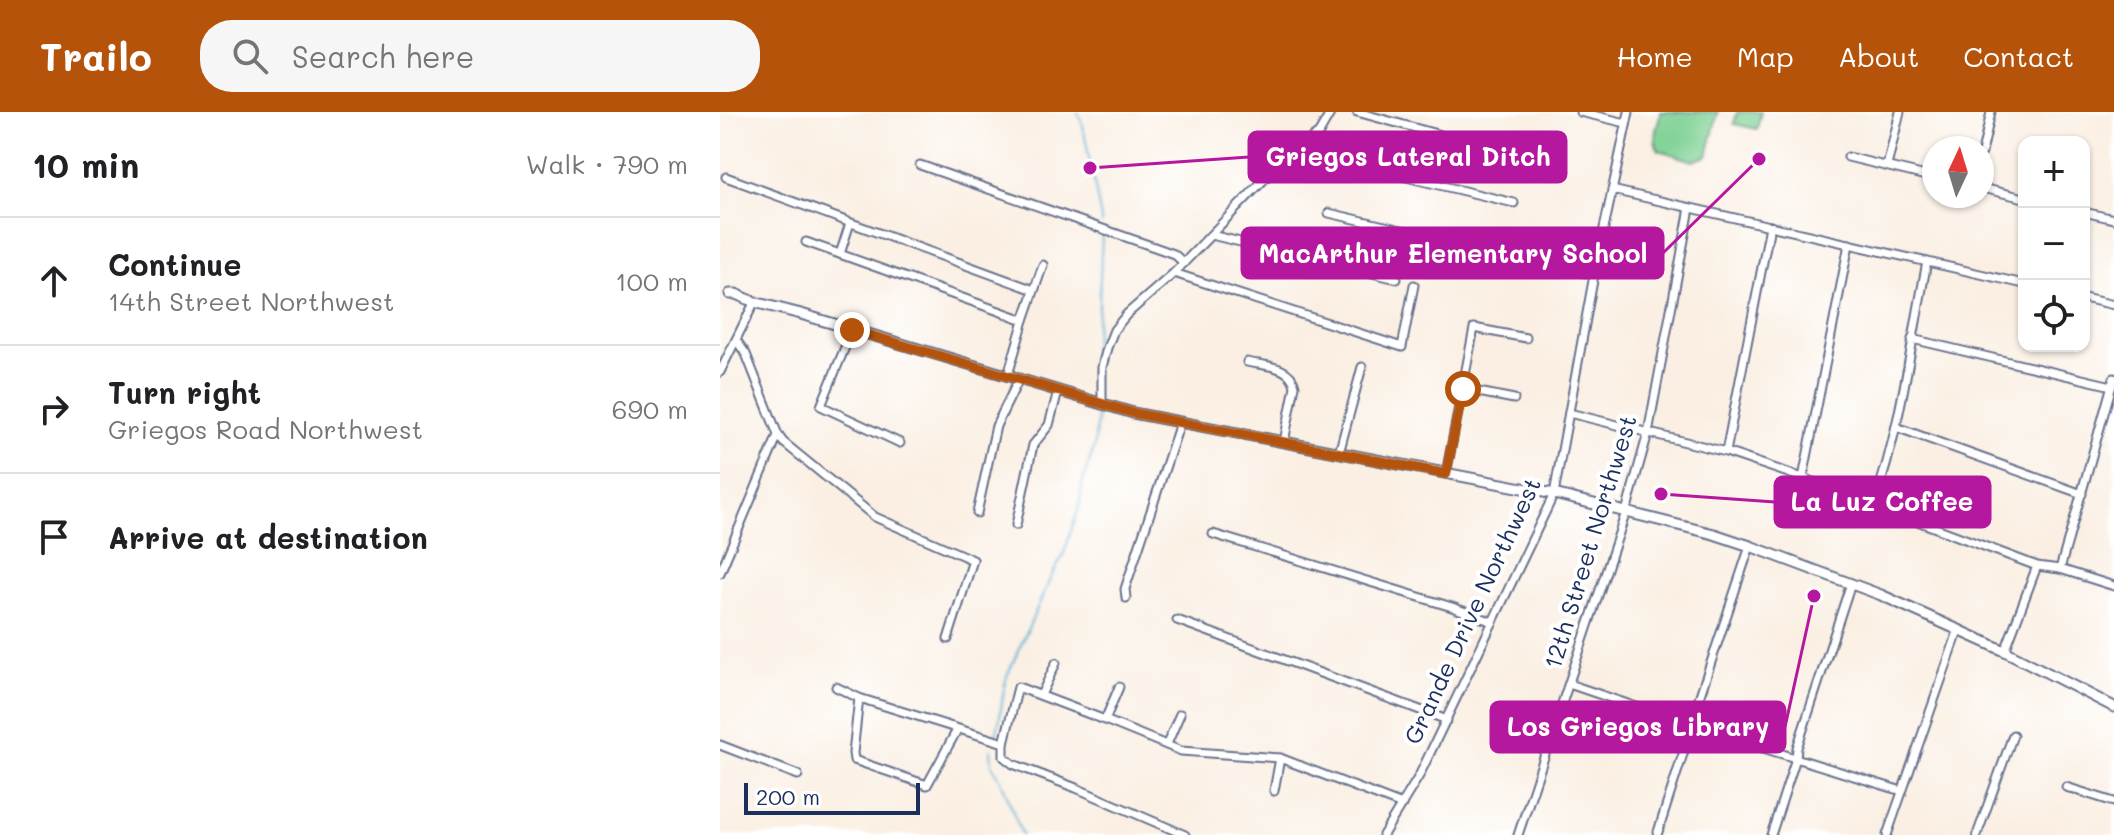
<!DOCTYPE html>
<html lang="en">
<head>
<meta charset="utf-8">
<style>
  :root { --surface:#fff; --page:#f6f6f6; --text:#202124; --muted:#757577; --line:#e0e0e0; --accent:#b45309 }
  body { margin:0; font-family:Mali,sans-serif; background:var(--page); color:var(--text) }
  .controls { position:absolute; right:24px; top:24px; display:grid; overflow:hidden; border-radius:16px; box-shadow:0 2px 6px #0004 }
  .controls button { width:72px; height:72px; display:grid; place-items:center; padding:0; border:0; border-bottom:2px solid var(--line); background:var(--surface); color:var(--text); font:40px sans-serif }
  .compass { position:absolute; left:1202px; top:24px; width:72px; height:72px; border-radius:50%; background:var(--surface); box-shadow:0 2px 6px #0004; rotate:4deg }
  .scale { position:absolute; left:24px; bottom:20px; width:176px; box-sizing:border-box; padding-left:8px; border:4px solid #1b2f5e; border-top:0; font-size:22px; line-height:28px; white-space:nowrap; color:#1b2f5e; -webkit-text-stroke:6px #fff; paint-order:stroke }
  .stop { position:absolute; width:24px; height:24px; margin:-18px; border:6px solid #b45309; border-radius:50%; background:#fff }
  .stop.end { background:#b45309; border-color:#fff; box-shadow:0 2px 8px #0008 }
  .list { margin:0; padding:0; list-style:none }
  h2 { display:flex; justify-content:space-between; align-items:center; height:104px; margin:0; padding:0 32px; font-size:34px }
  h2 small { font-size:26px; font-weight:400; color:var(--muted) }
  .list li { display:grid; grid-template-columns:52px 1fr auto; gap:24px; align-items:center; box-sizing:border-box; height:128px; padding:0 32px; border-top:2px solid var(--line) }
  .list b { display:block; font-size:30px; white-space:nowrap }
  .list p { margin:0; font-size:26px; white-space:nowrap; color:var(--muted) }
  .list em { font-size:26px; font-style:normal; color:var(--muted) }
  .icon { flex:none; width:44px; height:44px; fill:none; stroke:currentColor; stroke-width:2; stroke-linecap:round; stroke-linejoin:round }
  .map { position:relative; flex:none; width:1394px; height:723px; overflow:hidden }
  header { display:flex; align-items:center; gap:48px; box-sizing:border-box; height:112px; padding:0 40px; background:var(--accent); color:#fff }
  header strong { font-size:38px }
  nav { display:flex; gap:44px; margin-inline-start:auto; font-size:28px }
  .search { width:560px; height:72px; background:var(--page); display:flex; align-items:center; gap:20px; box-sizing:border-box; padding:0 28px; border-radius:32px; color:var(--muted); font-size:30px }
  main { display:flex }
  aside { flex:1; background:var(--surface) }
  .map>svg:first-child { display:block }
  .grass { fill:#7dd093; stroke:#4c8078; stroke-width:2 }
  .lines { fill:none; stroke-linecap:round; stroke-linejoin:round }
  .stream { stroke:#58add4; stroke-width:2 }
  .minor-casing { stroke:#69728c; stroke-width:11 }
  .major-casing { stroke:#69728c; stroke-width:13 }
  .minor { stroke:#fff; stroke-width:7 }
  .major { stroke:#fff; stroke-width:9 }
  .route { stroke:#b45309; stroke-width:10 }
  .labels { text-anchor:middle; stroke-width:8; stroke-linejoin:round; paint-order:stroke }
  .street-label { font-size:24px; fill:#1b2f5e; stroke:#fff }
  .leader { fill:none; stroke:#b5179e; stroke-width:3 }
  .callout-dot { fill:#b5179e; stroke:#fff; stroke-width:3 }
  .callout { fill:#b5179e; stroke:#b5179e; stroke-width:3 }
  .callout-label { font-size:26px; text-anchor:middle; font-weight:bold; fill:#fff }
</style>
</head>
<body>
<header>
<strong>Trailo</strong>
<div class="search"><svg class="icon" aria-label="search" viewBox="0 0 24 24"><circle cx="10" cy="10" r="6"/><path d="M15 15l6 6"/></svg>Search here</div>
<nav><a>Home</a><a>Map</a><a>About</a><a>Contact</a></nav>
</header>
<main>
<aside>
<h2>10 min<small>Walk · 790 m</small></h2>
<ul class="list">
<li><svg class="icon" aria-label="ahead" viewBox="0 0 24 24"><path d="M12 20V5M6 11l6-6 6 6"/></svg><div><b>Continue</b><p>14th Street Northwest</p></div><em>100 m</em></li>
<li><svg class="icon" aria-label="right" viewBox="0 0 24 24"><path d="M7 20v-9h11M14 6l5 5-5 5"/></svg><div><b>Turn right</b><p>Griegos Road Northwest</p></div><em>690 m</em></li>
<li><svg class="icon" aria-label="arrive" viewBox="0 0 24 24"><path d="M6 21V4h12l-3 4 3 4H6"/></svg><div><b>Arrive at destination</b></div></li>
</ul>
</aside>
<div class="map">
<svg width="1394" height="723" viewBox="0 0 1394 723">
  <rect width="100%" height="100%" fill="#fff"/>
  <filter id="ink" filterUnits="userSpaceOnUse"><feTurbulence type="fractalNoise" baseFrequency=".0125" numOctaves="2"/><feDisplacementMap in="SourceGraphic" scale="16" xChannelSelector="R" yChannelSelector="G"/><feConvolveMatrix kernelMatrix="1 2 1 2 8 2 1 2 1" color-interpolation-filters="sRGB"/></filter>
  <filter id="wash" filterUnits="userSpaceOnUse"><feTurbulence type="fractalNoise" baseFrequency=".006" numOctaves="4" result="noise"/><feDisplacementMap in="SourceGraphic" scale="32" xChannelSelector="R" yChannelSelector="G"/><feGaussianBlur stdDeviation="1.8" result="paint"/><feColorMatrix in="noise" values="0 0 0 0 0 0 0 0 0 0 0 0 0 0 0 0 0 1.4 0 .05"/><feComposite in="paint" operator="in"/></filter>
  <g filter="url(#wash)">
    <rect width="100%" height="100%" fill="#faefe2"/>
    <g class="grass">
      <path d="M941,0H998L987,44L973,49L939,38C931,27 938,12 941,0Z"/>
      <path d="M1017,0H1041L1037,17L1014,12Z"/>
    </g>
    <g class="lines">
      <g class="stream">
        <path d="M358,0L363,14L382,112"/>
        <path d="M371,275L370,262L379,191L382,122"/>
        <path d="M276,623C282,604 281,584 287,564L331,465L343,444L359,395L363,369L374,335L377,308L375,299"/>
        <path d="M271,638L272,653L281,668L302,723"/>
      </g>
    </g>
  </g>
  <g filter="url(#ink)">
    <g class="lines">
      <defs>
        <g id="minor">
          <path d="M637,0L753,32L802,44"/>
          <path d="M860,0L906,11"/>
          <path d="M581,35L594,43L794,91"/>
          <path d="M1262,41L1271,0"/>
          <path d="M1128,45L1214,66"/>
          <path d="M200,53L440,137L454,142L464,151"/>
          <path d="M1167,54L1180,0"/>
          <path d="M6,65L314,178"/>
          <path d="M1262,76L1304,86"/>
          <path d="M892,78L1304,172"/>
          <path d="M1364,100L1394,107"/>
          <path d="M609,101L874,163"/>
          <path d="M491,123L677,167"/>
          <path d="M86,130L304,208"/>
          <path d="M120,142L130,111"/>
          <path d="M454,161L682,235L694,173"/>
          <path d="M1364,186L1394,193"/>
          <path d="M132,218L101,294L180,331"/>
          <path d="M1192,227L1392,274"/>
          <path d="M16,228L26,242L58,323L63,330L155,405L253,448L228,527"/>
          <path d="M527,250C544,254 571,253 575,274L564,330"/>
          <path d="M0,260L32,195"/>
          <path d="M288,263L304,208L323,153"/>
          <path d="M743,277L794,287"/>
          <path d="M382,293V255L387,236L394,218L407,202L454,161L563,48L599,21L611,0"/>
          <path d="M849,301L1006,340L1083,366L1317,454L1340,457L1394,474"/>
          <path d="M1176,315L1362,382"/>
          <path d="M1006,340L1050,114"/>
          <path d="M619,341L642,255"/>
          <path d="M726,362L754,216L806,226"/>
          <path d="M1083,366L1129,132"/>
          <path d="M1154,392C1181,315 1191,231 1207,150"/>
          <path d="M257,401L276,314L299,267"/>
          <path d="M296,413L313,333L329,313L338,279"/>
          <path d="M493,422L732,495L773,510"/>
          <path d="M1340,457L1394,266"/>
          <path d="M0,461L58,323"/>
          <path d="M406,486L405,477L460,311"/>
          <path d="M457,508L727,608"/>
          <path d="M1285,539L1317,454"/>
          <path d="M849,572L972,614L1182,679"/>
          <path d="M116,575L139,586L284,631V645L293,652L356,676L465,723"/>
          <path d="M321,583L336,551"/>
          <path d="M139,586L133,641L134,648L207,673L237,618"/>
          <path d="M385,608L399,575"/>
          <path d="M284,631L298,575L385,608L461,639L560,646L682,693"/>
          <path d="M447,632L460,602"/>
          <path d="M0,633L78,663"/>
          <path d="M1346,675L1394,690"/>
          <path d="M554,679L560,646"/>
          <path d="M663,723L699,664L834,382L874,163L909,0"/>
          <path d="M798,723L906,400L928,321L970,96"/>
          <path d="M937,723L972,614L974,601L1030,434"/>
          <path d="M1051,723L1076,646L1077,636L1131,471"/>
          <path d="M1167,723L1239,517"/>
          <path d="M1257,723L1293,623"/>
        </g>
        <path id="major" d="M10,182H16L34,190L81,202L413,301L834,382L994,422L1030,434L1161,483L1285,539L1394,595"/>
      </defs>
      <use href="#minor" class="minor-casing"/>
      <use href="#major" class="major-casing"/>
      <use href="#minor" class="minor"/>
      <use href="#major" class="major"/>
    </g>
  </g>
  <g class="lines" filter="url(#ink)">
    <path class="route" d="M132,218L413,301L726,362L743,277"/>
  </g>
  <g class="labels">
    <g class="street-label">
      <text transform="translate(871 430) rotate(-73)" y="8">12th Street Northwest</text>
      <text transform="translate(753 499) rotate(-65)" y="8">Grande Drive Northwest</text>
    </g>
  </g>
  <path class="leader" d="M370 56L529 45M1039 47L943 141M941 382L1055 390M1094 484L1065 615"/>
  <g class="callout-dot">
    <circle cx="370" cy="56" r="8"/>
    <circle cx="1039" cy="47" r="8"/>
    <circle cx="941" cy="382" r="8"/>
    <circle cx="1094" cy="484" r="8"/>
  </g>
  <g class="callout">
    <rect x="529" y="20" width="317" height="50" rx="8"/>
    <rect x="522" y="116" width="421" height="50" rx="8"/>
    <rect x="1055" y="365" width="215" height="50" rx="8"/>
    <rect x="771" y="590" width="294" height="50" rx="8"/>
  </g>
  <g class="callout-label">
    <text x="688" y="54">Griegos Lateral Ditch</text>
    <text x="733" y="151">MacArthur Elementary School</text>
    <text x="1162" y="399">La Luz Coffee</text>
    <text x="918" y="624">Los Griegos Library</text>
  </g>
</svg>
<div class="controls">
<button>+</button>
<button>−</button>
<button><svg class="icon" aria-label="locate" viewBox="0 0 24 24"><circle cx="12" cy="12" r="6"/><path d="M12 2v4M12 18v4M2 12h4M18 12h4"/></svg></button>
</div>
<svg class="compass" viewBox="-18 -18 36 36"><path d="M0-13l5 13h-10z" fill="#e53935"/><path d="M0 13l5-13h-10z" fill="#757577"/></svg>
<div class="scale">200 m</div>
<div class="stop" style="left:743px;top:277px"></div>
<div class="stop end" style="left:132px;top:218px"></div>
</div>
</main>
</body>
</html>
